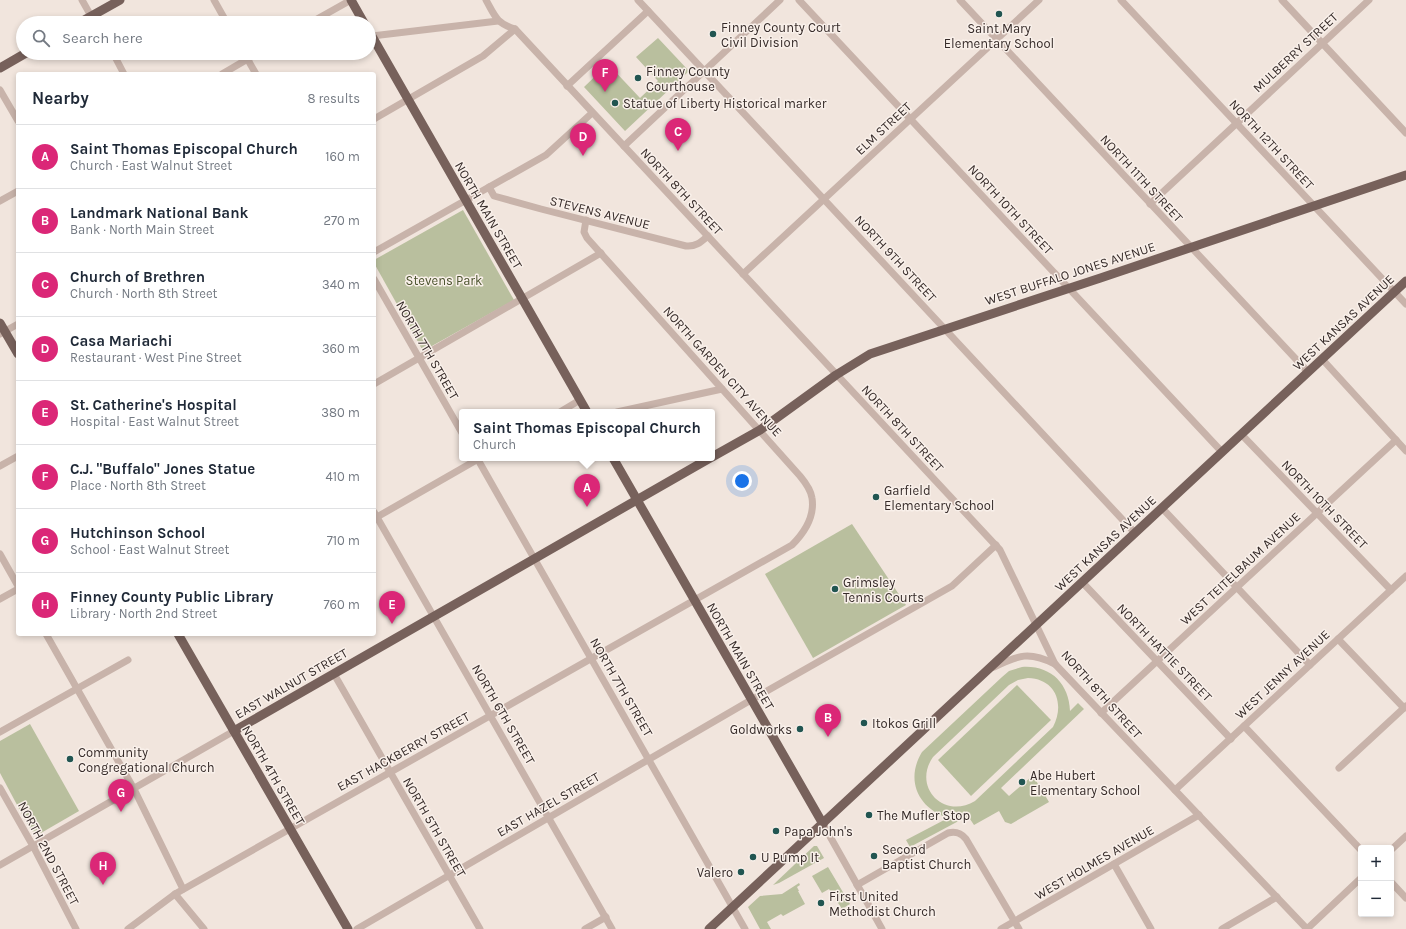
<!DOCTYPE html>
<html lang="en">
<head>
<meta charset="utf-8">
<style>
  :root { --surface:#fff; --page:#f2f2f3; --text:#1f2937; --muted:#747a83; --line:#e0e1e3; --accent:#db2777 }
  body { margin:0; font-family:Karla,sans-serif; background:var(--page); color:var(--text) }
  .controls { position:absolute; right:12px; bottom:12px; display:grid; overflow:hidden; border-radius:4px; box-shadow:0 2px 6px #0003 }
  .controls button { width:36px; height:36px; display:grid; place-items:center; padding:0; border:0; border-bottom:1px solid var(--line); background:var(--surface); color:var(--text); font:20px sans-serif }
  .you { position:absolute; left:742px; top:481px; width:14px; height:14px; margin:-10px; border:3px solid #fff; border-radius:50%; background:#1a73e8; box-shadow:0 0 0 6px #1a73e833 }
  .badge { display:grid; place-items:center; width:26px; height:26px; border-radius:50%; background:var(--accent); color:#fff; font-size:13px; font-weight:700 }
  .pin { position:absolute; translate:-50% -33px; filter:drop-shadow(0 1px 2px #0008) }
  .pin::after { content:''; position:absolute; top:21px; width:14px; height:12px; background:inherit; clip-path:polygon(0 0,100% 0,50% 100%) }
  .popup { position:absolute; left:459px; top:409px; width:256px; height:52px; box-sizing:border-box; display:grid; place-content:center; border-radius:4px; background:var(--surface); filter:drop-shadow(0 1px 3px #0005); font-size:13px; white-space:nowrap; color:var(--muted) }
  .popup b { font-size:15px; color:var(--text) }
  .popup::after { content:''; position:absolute; left:50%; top:100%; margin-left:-8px; border:8px solid transparent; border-top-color:var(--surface) }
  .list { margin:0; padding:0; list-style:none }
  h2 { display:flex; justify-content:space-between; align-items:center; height:52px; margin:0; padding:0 16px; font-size:17px }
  h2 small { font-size:13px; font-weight:400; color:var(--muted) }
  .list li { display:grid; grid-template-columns:26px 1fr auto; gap:12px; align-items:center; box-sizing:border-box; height:64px; padding:0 16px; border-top:1px solid var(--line) }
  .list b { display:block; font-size:15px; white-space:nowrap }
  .list p { margin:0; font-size:13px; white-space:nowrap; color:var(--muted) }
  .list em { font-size:13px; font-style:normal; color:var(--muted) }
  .icon { flex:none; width:22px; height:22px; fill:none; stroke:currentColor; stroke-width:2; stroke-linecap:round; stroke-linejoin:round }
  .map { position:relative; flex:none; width:1406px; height:929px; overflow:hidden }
  .search { position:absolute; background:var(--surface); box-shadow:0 2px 6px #0003; left:16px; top:16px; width:360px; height:44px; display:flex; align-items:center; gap:10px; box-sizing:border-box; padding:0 14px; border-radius:22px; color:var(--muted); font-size:15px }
  .panel { position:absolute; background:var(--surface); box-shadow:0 2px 6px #0003; left:16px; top:72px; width:360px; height:564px; border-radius:4px }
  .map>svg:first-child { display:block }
  .green { fill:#b9bf9e; fill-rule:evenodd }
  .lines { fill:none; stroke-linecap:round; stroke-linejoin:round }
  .minor { stroke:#c8b3aa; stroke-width:7 }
  .major { stroke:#77615b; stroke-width:9 }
  .poi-dot { fill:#215551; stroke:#f9f0ea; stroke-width:1.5 }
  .labels { text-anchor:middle; stroke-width:3; stroke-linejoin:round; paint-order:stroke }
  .poi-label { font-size:13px; fill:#362b29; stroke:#f9f0ea; text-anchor:start }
  .street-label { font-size:13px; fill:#362b29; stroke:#f9f0ea }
  .park-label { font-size:13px; fill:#4b532e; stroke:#f9f0ea }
</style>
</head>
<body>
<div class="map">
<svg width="1406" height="929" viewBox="0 0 1406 929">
  <rect width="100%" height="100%" fill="#f1e5dd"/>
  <g class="green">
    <path d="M658,38L689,71L625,131L584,87L608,64L640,98L658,81L636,57Z"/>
    <path d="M463,210L514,300L423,351L374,263V260Z"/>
    <path d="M852,524L906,605L813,658L765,574Z"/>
    <path d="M1022,667C1050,665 1069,683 1070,711L1078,703L1084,709L1001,788L1009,796L1031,777L1035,779L1049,802L1011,824L1005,822L999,811L974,825L968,816L910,847L906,840L948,818C918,808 905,780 922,752L1002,677L1009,671ZM1028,678C1056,679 1065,704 1053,727L975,801C944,820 912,787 933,757L1009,685L1018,680Z"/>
    <path d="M1017,685L1051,720L971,796L938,760Z"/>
    <path d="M30,724L79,811L41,833L31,831L0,773V741Z"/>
    <path d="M814,846H817L824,858L779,883L773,885Z"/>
    <path d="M828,867L850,904L842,909L829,889L822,893L812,876Z"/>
    <path d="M799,883L800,885L797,887L799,891H798L805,904L783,916L781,914L767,922L771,929H760L748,907L760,896L782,894Z"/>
  </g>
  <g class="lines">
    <g class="minor">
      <path d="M82,0L95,23"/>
      <path d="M214,0L227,23"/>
      <path d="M486,0C495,16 496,23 515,29L1000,550L1055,664L1307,929"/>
      <path d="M638,0L1135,533"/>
      <path d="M799,0L1222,452"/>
      <path d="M960,0L1308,372"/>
      <path d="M1121,0L1406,304"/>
      <path d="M1282,0L1406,133"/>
      <path d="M310,23L351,0"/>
      <path d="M372,36L498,21"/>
      <path d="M113,53L124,74"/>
      <path d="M244,53L256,74"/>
      <path d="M222,74L258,53"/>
      <path d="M567,86L648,11"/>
      <path d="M0,90L18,121"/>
      <path d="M374,119L483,56L515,29"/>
      <path d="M624,146L780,0"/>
      <path d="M489,187L494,196L541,209L686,246C696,247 701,242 708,236"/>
      <path d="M0,201L18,191"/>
      <path d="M1150,204L1369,0"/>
      <path d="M374,252L546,155L592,113"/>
      <path d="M743,274L1039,0"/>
      <path d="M374,279L462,433"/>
      <path d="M0,334L18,324"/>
      <path d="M1322,359L1406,451"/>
      <path d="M374,384L601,253"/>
      <path d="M560,412L580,400"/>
      <path d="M617,412L722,389"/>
      <path d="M1241,434L1391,590"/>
      <path d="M477,458L745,929"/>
      <path d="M0,466L18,456"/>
      <path d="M1162,508L1310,665"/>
      <path d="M374,512L612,929"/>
      <path d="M377,517L480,458"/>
      <path d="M0,554L18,586"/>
      <path d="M1082,582L1231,739"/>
      <path d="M0,599L18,589"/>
      <path d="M46,634L134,789L183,889"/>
      <path d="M1338,639L1404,708"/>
      <path d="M994,667C1019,655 1029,651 1055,664"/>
      <path d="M334,674L480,929"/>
      <path d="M1101,713L1396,440"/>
      <path d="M1244,726L1361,850"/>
      <path d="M0,732L128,660"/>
      <path d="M1339,768L1406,706"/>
      <path d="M0,788L33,846L76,929"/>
      <path d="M1175,790L1406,576"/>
      <path d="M823,824L882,929"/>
      <path d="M1391,850L1406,836"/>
      <path d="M1114,864L1151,929"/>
      <path d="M0,865L234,731"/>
      <path d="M1391,882L1406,898"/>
      <path d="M857,885L948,833C956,831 961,833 966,839L1019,929"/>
      <path d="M175,894L204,929"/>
      <path d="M128,929L175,894L792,545C804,533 815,517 812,498C811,490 805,482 800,476L587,238L584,232L586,220"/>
      <path d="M357,929L751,700L952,586L996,545"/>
      <path d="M585,929L606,917"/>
      <path d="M1001,929L1199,815"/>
      <path d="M1222,929L1277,897"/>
      <path d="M1307,929L1361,878"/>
    </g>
    <g class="major">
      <path d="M351,0L364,23"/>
      <path d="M79,23L120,0"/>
      <path d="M369,31L587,412"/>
      <path d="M0,68L26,53"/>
      <path d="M0,323L18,354"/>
      <path d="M712,457L760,430L836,375L870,354C1049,296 1228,235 1406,175"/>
      <path d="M613,458L823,824"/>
      <path d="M178,634L348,929"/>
      <path d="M234,731L710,458"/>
      <path d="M709,929L1406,281"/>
    </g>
  </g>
  <g class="poi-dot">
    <circle cx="999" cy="14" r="4"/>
    <circle cx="713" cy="34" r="4"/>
    <circle cx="638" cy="78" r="4"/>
    <circle cx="615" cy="103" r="4"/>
    <circle cx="876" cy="497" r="4"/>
    <circle cx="835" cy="589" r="4"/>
    <circle cx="864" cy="723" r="4"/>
    <circle cx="800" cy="729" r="4"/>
    <circle cx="70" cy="759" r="4"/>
    <circle cx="1022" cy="782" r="4"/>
    <circle cx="869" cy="815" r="4"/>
    <circle cx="776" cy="831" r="4"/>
    <circle cx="874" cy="856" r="4"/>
    <circle cx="753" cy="857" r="4"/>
    <circle cx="741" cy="872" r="4"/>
    <circle cx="821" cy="903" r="4"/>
  </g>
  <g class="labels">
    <g class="poi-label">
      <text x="721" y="32">Finney County Court<tspan x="721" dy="15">Civil Division</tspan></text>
      <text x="999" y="33" text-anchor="middle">Saint Mary<tspan x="999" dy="15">Elementary School</tspan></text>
      <text x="646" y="76">Finney County<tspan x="646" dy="15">Courthouse</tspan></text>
      <text x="623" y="108">Statue of Liberty Historical marker</text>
      <text x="884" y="495">Garfield<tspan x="884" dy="15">Elementary School</tspan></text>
      <text x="843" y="587">Grimsley<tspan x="843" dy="15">Tennis Courts</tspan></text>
      <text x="872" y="728">Itokos Grill</text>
      <text x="792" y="734" text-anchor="end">Goldworks</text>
      <text x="78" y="757">Community<tspan x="78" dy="15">Congregational Church</tspan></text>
      <text x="1030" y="780">Abe Hubert<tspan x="1030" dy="15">Elementary School</tspan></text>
      <text x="877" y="820">The Mufler Stop</text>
      <text x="784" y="836">Papa John's</text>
      <text x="882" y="854">Second<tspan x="882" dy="15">Baptist Church</tspan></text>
      <text x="761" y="862">U Pump It</text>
      <text x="733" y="877" text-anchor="end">Valero</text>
      <text x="829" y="901">First United<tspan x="829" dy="15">Methodist Church</tspan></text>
    </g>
    <g class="street-label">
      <text transform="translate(1295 52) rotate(-43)" y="5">MULBERRY STREET</text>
      <text transform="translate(883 128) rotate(-43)" y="5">ELM STREET</text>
      <text transform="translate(1272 144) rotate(47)" y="5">NORTH 12TH STREET</text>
      <text transform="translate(1142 178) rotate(47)" y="5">NORTH 11TH STREET</text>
      <text transform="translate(682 191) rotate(47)" y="5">NORTH 8TH STREET</text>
      <text transform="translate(1011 209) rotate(47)" y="5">NORTH 10TH STREET</text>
      <text transform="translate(600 212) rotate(14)" y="5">STEVENS AVENUE</text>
      <text transform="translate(489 215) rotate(60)" y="5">NORTH MAIN STREET</text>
      <text transform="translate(896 258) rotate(47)" y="5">NORTH 9TH STREET</text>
      <text transform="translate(1070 273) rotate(-18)" y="5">WEST BUFFALO JONES AVENUE</text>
      <text transform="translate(1343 322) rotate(-43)" y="5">WEST KANSAS AVENUE</text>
      <text transform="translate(428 350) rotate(60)" y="5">NORTH 7TH STREET</text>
      <text transform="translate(723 371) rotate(48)" y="5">NORTH GARDEN CITY AVENUE</text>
      <text transform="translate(903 428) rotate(47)" y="5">NORTH 8TH STREET</text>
      <text transform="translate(1325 504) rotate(46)" y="5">NORTH 10TH STREET</text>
      <text transform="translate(1105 543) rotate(-43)" y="5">WEST KANSAS AVENUE</text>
      <text transform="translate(1240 568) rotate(-43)" y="5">WEST TEITELBAUM AVENUE</text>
      <text transform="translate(1165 652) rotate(46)" y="5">NORTH HATTIE STREET</text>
      <text transform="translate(741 656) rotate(60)" y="5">NORTH MAIN STREET</text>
      <text transform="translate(1282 674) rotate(-43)" y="5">WEST JENNY AVENUE</text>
      <text transform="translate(291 683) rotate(-30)" y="5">EAST WALNUT STREET</text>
      <text transform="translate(622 687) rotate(60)" y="5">NORTH 7TH STREET</text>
      <text transform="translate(1102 694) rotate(48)" y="5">NORTH 8TH STREET</text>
      <text transform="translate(504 714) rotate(60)" y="5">NORTH 6TH STREET</text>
      <text transform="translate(403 751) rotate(-29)" y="5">EAST HACKBERRY STREET</text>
      <text transform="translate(274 775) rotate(60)" y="5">NORTH 4TH STREET</text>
      <text transform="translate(548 804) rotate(-30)" y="5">EAST HAZEL STREET</text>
      <text transform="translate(435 827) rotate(60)" y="5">NORTH 5TH STREET</text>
      <text transform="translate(49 853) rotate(62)" y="5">NORTH 2ND STREET</text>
      <text transform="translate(1094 862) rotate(-30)" y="5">WEST HOLMES AVENUE</text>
    </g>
    <g class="park-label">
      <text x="444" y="285">Stevens Park</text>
    </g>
  </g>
</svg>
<div class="controls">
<button>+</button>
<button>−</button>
</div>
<div class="you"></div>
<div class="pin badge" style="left:587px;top:507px">A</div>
<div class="popup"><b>Saint Thomas Episcopal Church</b>Church</div>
<div class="pin badge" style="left:828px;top:737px">B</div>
<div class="pin badge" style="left:678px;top:151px">C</div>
<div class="pin badge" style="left:583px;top:156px">D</div>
<div class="pin badge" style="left:392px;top:624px">E</div>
<div class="pin badge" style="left:605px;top:92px">F</div>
<div class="pin badge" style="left:121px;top:812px">G</div>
<div class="pin badge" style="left:103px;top:885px">H</div>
<div class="search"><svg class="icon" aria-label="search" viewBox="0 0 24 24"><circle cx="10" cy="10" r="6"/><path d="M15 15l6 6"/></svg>Search here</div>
<section class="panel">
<h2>Nearby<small>8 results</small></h2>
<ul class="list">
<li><span class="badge">A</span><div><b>Saint Thomas Episcopal Church</b><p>Church · East Walnut Street</p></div><em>160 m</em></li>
<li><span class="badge">B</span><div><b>Landmark National Bank</b><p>Bank · North Main Street</p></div><em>270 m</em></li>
<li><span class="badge">C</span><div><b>Church of Brethren</b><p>Church · North 8th Street</p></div><em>340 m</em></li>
<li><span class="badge">D</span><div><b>Casa Mariachi</b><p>Restaurant · West Pine Street</p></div><em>360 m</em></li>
<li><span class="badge">E</span><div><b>St. Catherine's Hospital</b><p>Hospital · East Walnut Street</p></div><em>380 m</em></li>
<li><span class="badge">F</span><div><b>C.J. &quot;Buffalo&quot; Jones Statue</b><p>Place · North 8th Street</p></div><em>410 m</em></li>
<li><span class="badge">G</span><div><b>Hutchinson School</b><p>School · East Walnut Street</p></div><em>710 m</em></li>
<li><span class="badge">H</span><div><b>Finney County Public Library</b><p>Library · North 2nd Street</p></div><em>760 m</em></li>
</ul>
</section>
</div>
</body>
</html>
